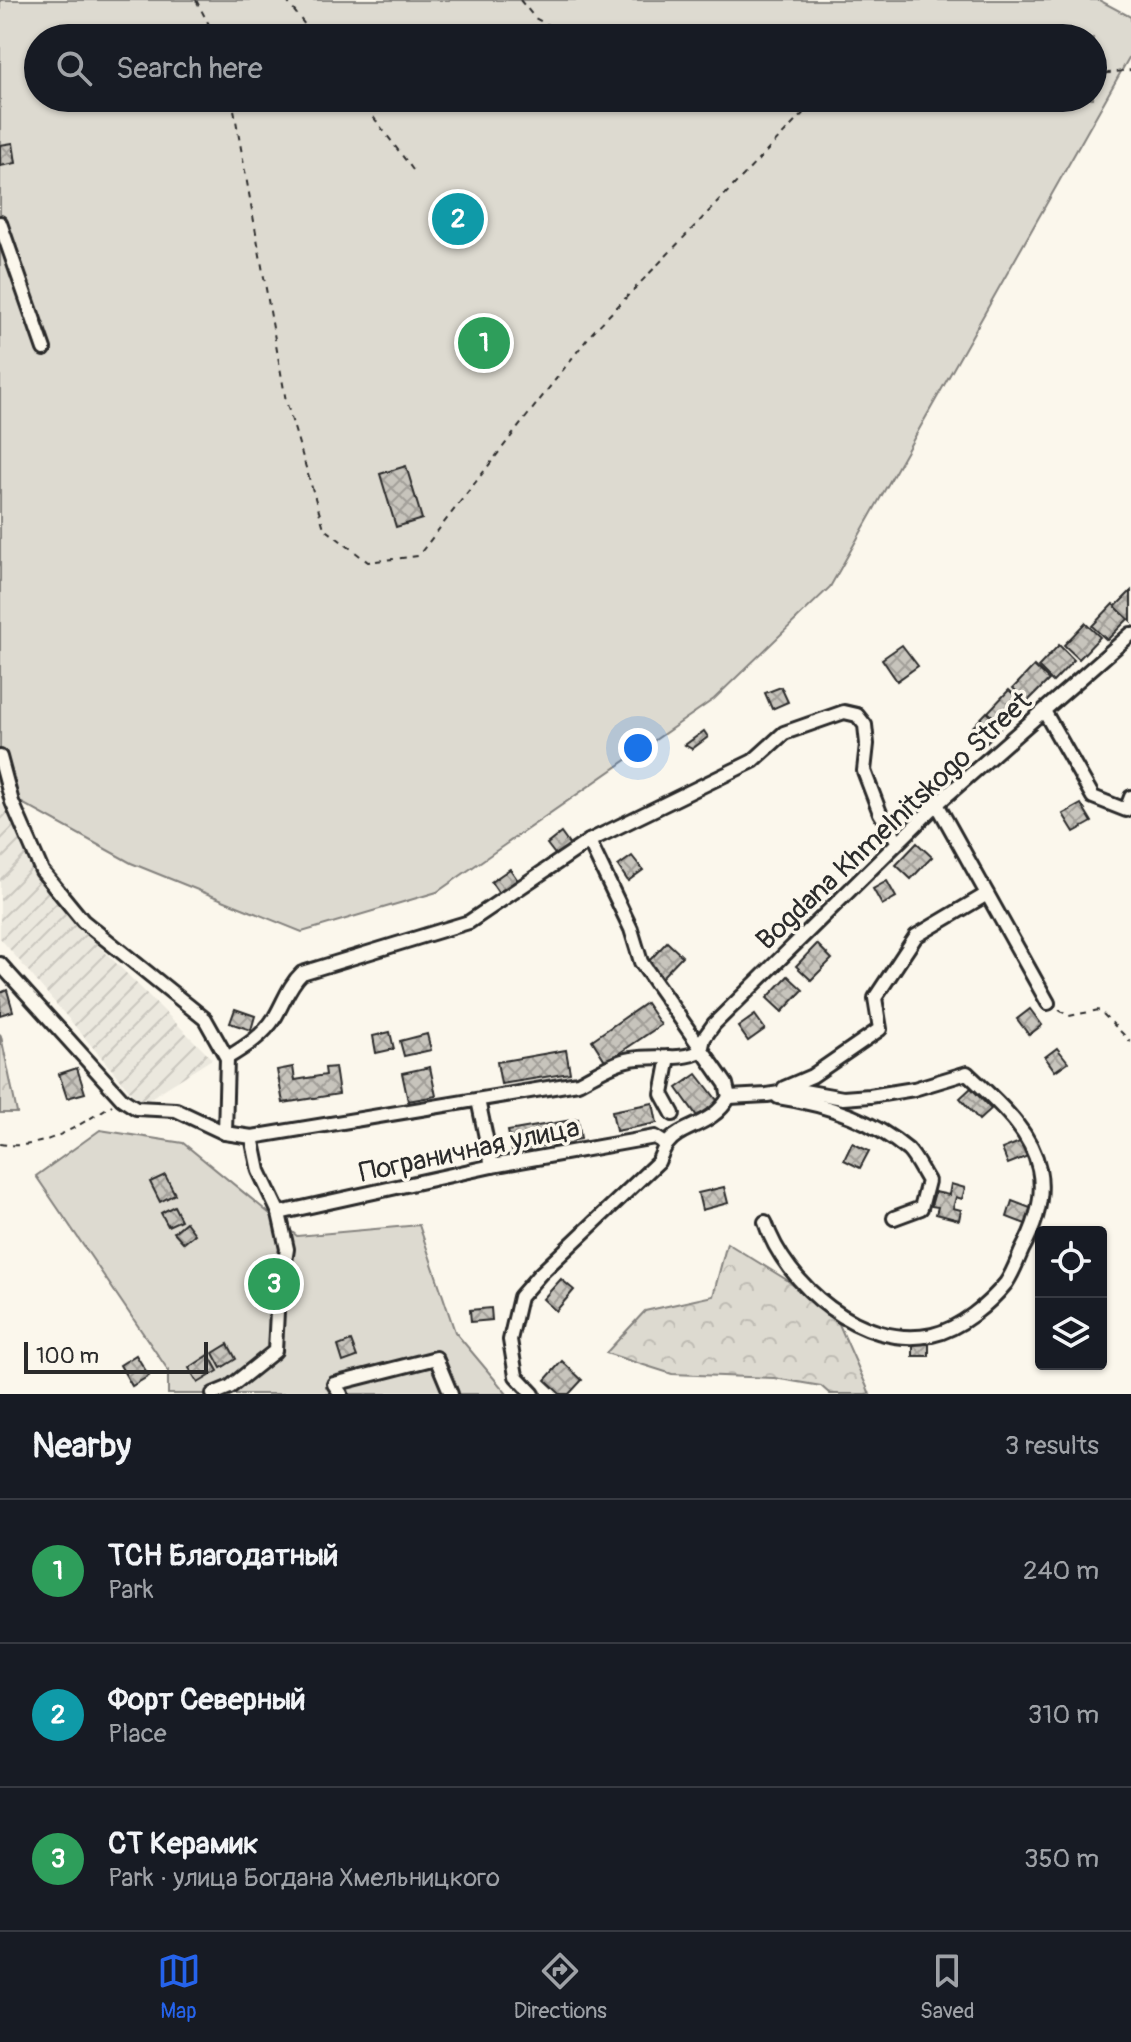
<!DOCTYPE html>
<html lang="en">
<head>
<meta charset="utf-8">
<style>
  :root { --surface:#171b24; --page:#242831; --text:#f1f3f6; --muted:#9ea1a6; --line:#363941; --accent:#2563eb }
  body { margin:0; font-family:Pangolin,sans-serif; background:var(--page); color:var(--text) }
  .controls { position:absolute; right:24px; bottom:24px; display:grid; overflow:hidden; border-radius:8px; box-shadow:0 2px 6px #0004 }
  .controls button { width:72px; height:72px; display:grid; place-items:center; padding:0; border:0; border-bottom:2px solid var(--line); background:var(--surface); color:var(--text); font:40px sans-serif }
  .scale { position:absolute; left:24px; bottom:20px; width:184px; box-sizing:border-box; padding-left:8px; border:4px solid #2b2b2b; border-top:0; font-size:22px; line-height:28px; white-space:nowrap; color:#2b2b2b; -webkit-text-stroke:6px #fbf7ec; paint-order:stroke }
  .you { position:absolute; left:638px; top:748px; width:28px; height:28px; margin:-20px; border:6px solid #fff; border-radius:50%; background:#1a73e8; box-shadow:0 0 0 12px #1a73e833 }
  .badge { display:grid; place-items:center; width:52px; height:52px; border-radius:50%; background:var(--accent); color:#fff; font-size:26px; font-weight:700 }
  .pin { position:absolute; translate:-50% -50%; border:4px solid #fff; box-shadow:0 2px 8px #0006 }
  .list { margin:0; padding:0; list-style:none }
  h2 { display:flex; justify-content:space-between; align-items:center; height:104px; margin:0; padding:0 32px; font-size:34px }
  h2 small { font-size:26px; font-weight:400; color:var(--muted) }
  .list li { display:grid; grid-template-columns:52px 1fr auto; gap:24px; align-items:center; box-sizing:border-box; height:144px; padding:0 32px; border-top:2px solid var(--line) }
  .list b { display:block; font-size:30px; white-space:nowrap }
  .list p { margin:0; font-size:26px; white-space:nowrap; color:var(--muted) }
  .list em { font-size:26px; font-style:normal; color:var(--muted) }
  .icon { flex:none; width:44px; height:44px; fill:none; stroke:currentColor; stroke-width:2; stroke-linecap:round; stroke-linejoin:round }
  .map { position:relative; flex:none; width:1131px; height:1394px; overflow:hidden }
  .search { position:absolute; background:var(--surface); box-shadow:0 2px 6px #0004; left:24px; right:24px; top:24px; height:88px; display:flex; align-items:center; gap:20px; box-sizing:border-box; padding:0 28px; border-radius:44px; color:var(--muted); font-size:30px }
  .sheet { height:536px; background:var(--surface) }
  nav { display:flex; justify-content:space-around; align-items:center; box-sizing:border-box; height:112px; border-top:2px solid var(--line); background:var(--surface); font-size:22px; color:var(--muted) }
  nav a { display:grid; justify-items:center; gap:4px }
  nav .on { color:var(--accent) }
  .map>svg:first-child { display:block }
  .industrial { fill:url(#industrial-furrows) }
  .forest { fill:url(#forest-crowns); stroke:#84827e; stroke-width:2 }
  .green { fill:#dddad0; stroke:#84827e; stroke-width:2; fill-rule:evenodd }
  .building { fill:url(#building-cross-hatch); stroke:#2b2b2b; stroke-width:2 }
  .lines { fill:none; stroke-linecap:round; stroke-linejoin:round }
  .minor-casing { stroke:#2b2b2b; stroke-width:18 }
  .path { stroke:#2b2b2b; stroke-width:2; stroke-dasharray:6 6; stroke-linecap:butt }
  .minor { stroke:#fbf7ec; stroke-width:12 }
  .labels { text-anchor:middle; stroke-width:7; stroke-linejoin:round; paint-order:stroke }
  .street-label { font-size:28px; fill:#2b2b2b; stroke:#fbf7ec }
</style>
</head>
<body>
<div class="map">
<svg width="1131" height="1394" viewBox="0 0 1131 1394">
  <defs>
    <pattern id="industrial-furrows" width="10" height="10" patternUnits="userSpaceOnUse" patternTransform="scale(2)"><rect width="10" height="10" fill="#ebe8de"/><path d="M-1 1l2-2M0 10L10 0M9 11l2-2" fill="none" stroke="#cac7bf"/></pattern>
    <pattern id="forest-crowns" width="20" height="18" patternUnits="userSpaceOnUse" patternTransform="scale(2)"><rect width="20" height="18" fill="#dddad0"/><path d="M2 6a3 3 0 1 1 6 0M12 15a3 3 0 1 1 6 0" fill="none" stroke="#bebbb3"/></pattern>
    <pattern id="building-cross-hatch" width="8" height="8" patternUnits="userSpaceOnUse" patternTransform="scale(2)"><rect width="8" height="8" fill="#c7c4bc"/><path d="M0 0l8 8M0 8l8-8" fill="none" stroke="#a29f99"/></pattern>
  </defs>
  <rect width="100%" height="100%" fill="#fbf7ec"/>
  <filter id="ink" filterUnits="userSpaceOnUse"><feTurbulence type="fractalNoise" baseFrequency=".0125" numOctaves="2"/><feDisplacementMap in="SourceGraphic" scale="16" xChannelSelector="R" yChannelSelector="G"/><feConvolveMatrix kernelMatrix="1 2 1 2 8 2 1 2 1" color-interpolation-filters="sRGB"/></filter>
  <g filter="url(#ink)">
    <path class="industrial" d="M0,801L73,920L212,1059L141,1104L0,938Z"/>
    <g class="forest">
      <path d="M0,1034L1,1036L17,1113H0Z"/>
      <path d="M727,1243L787,1280L839,1324L870,1394H830L821,1386L774,1378L672,1374L606,1353L645,1311L713,1296Z"/>
    </g>
    <g class="green">
      <path d="M0,0H1099L1131,17V54L830,587L714,699L437,892L302,932L131,863L0,791ZM38,38H1093V98H38Z"/>
      <path d="M100,1130L183,1143L297,1236L419,1225L455,1332L507,1394H168V1370L36,1176Z"/>
    </g>
    <g class="building">
      <path d="M13,143L16,163L0,166V145Z"/>
      <path d="M406,466L422,519L396,527L380,474Z"/>
      <path d="M1131,591V621L1115,607Z"/>
      <path d="M1113,604L1128,619L1107,640L1092,626Z"/>
      <path d="M1085,623L1100,637L1079,659L1064,645Z"/>
      <path d="M902,645L918,666L897,681L882,659Z"/>
      <path d="M1059,645L1074,660L1053,682L1038,667Z"/>
      <path d="M1034,666L1049,680L1027,702L1013,688Z"/>
      <path d="M781,687L788,702L772,709L765,693Z"/>
      <path d="M1009,690L1024,704L1003,726L988,712Z"/>
      <path d="M987,712L1002,726L981,748L966,734Z"/>
      <path d="M704,731L708,737L692,749L685,745Z"/>
      <path d="M1081,804L1092,822L1074,832L1063,814Z"/>
      <path d="M561,833L571,847L557,857L547,844Z"/>
      <path d="M917,843L932,857L911,879L896,865Z"/>
      <path d="M632,856L643,870L628,881L618,866Z"/>
      <path d="M510,869L519,882L500,895L491,882Z"/>
      <path d="M887,881L896,897L882,905L873,889Z"/>
      <path d="M667,942L682,956L661,978L646,964Z"/>
      <path d="M817,944L832,959L811,980L796,966Z"/>
      <path d="M788,976L803,990L782,1012L767,998Z"/>
      <path d="M7,990L13,1011L0,1015V993Z"/>
      <path d="M646,1003L661,1025L606,1062L592,1040Z"/>
      <path d="M235,1009L255,1016L251,1030L230,1023Z"/>
      <path d="M1030,1009L1042,1025L1029,1035L1017,1019Z"/>
      <path d="M755,1015L765,1029L748,1041L738,1027Z"/>
      <path d="M390,1032L394,1049L376,1053L373,1036Z"/>
      <path d="M427,1034L431,1050L404,1056L400,1041Z"/>
      <path d="M1057,1048L1068,1062L1055,1071L1045,1057Z"/>
      <path d="M566,1050L570,1073L501,1084L497,1062Z"/>
      <path d="M293,1067L295,1080L326,1075L325,1068L335,1067L339,1094L283,1103L277,1070Z"/>
      <path d="M430,1067L436,1096L408,1101L402,1073Z"/>
      <path d="M77,1068L85,1093L67,1098L59,1074Z"/>
      <path d="M697,1074L720,1104L699,1119L677,1088Z"/>
      <path d="M971,1088L991,1109L979,1120L960,1098Z"/>
      <path d="M653,1103L657,1123L616,1131L612,1111Z"/>
      <path d="M578,1119L581,1139L512,1151L508,1131Z"/>
      <path d="M1022,1141L1028,1156L1008,1164L1002,1149Z"/>
      <path d="M852,1143L869,1151L860,1168L844,1160Z"/>
      <path d="M165,1175L175,1194L160,1202L150,1182Z"/>
      <path d="M951,1184L965,1188L962,1199L956,1197L953,1208L961,1210L959,1220L936,1214L938,1207L931,1206L935,1192L949,1195Z"/>
      <path d="M724,1187L728,1203L702,1210L698,1193Z"/>
      <path d="M1012,1201L1033,1209L1028,1225L1007,1217Z"/>
      <path d="M174,1206L181,1220L168,1226L161,1213Z"/>
      <path d="M186,1222L195,1234L184,1243L174,1232Z"/>
      <path d="M561,1279L574,1290L556,1311L543,1299Z"/>
      <path d="M491,1308L492,1320L471,1322L470,1310Z"/>
      <path d="M351,1341L357,1357L343,1362L338,1346Z"/>
      <path d="M913,1343L929,1344V1356H913Z"/>
      <path d="M228,1344L236,1359L221,1368L213,1353Z"/>
      <path d="M136,1355L149,1376L132,1386L120,1365Z"/>
      <path d="M209,1355L218,1371L198,1383L189,1368Z"/>
      <path d="M562,1361L582,1380L569,1394H560L545,1380Z"/>
    </g>
    <g class="lines">
      <defs>
        <g id="minor">
          <path d="M0,223L44,349"/>
          <path d="M1044,711L1093,797L1126,810L1131,797"/>
          <path d="M0,757L12,802L42,871L83,921L205,1019L227,1058"/>
          <path d="M937,804L1048,1003"/>
          <path d="M0,964L122,1099L136,1108L176,1110L225,1133"/>
          <path d="M701,1051L704,1038L714,1024L937,804L1131,634"/>
          <path d="M669,1057L662,1094L673,1114"/>
          <path d="M784,1088L812,1076L880,1029L875,998L916,936L987,894"/>
          <path d="M729,1097L767,1095L798,1090L843,1098L870,1096L914,1089L967,1073C995,1100 1031,1129 1039,1169C1045,1197 1035,1226 1022,1250C1017,1261 1013,1273 1006,1283C989,1304 960,1329 932,1335C862,1350 786,1285 765,1222"/>
          <path d="M778,1097C825,1104 871,1119 908,1150C916,1158 922,1172 928,1181L921,1208L894,1218"/>
          <path d="M478,1100L492,1166"/>
          <path d="M252,1137L225,1133L227,1058C245,1047 263,1036 275,1017C284,1002 289,985 302,973L469,922L589,841L753,761L784,733L844,712L857,715L865,725L867,744L864,771L880,813L898,842"/>
          <path d="M279,1213L492,1166L655,1137L666,1144"/>
          <path d="M213,1394L230,1387L275,1351L277,1311L287,1249L279,1213L259,1171L252,1137L578,1083C594,1075 613,1062 631,1059C655,1054 679,1062 701,1051"/>
          <path d="M341,1394L334,1384L436,1358L451,1394"/>
          <path d="M533,1394L516,1376L510,1340L520,1297L540,1274L658,1162C661,1156 663,1149 667,1144C680,1125 712,1127 729,1097L726,1084L641,962L631,929L589,841"/>
        </g>
      </defs>
      <use href="#minor" class="minor-casing"/>
      <g class="path">
        <path d="M196,0L216,38"/>
        <path d="M286,0L315,38"/>
        <path d="M520,0L535,18L572,38"/>
        <path d="M1093,75L1131,70"/>
        <path d="M232,98L286,401L324,528L368,562L418,556L591,334L814,102L832,98"/>
        <path d="M359,98L416,174"/>
        <path d="M1059,1010L1069,1016L1099,1010L1131,1042"/>
        <path d="M0,1144C44,1151 77,1126 112,1105"/>
      </g>
      <use href="#minor" class="minor"/>
    </g>
  </g>
  <g class="labels">
    <g class="street-label">
      <text transform="translate(893 820) rotate(-43)" y="10">Bogdana Khmelnitskogo Street</text>
      <text transform="translate(469 1149) rotate(-12)" y="10">Пограничная улица</text>
    </g>
  </g>
</svg>
<div class="controls">
<button><svg class="icon" aria-label="locate" viewBox="0 0 24 24"><circle cx="12" cy="12" r="6"/><path d="M12 2v4M12 18v4M2 12h4M18 12h4"/></svg></button>
<button><svg class="icon" aria-label="layers" viewBox="0 0 24 24"><path d="M12 4l9 5-9 5-9-5zM3 14l9 5 9-5"/></svg></button>
</div>
<div class="scale">100 m</div>
<div class="you"></div>
<div class="pin badge" style="left:484px;top:343px;background:#2e9e5b">1</div>
<div class="pin badge" style="left:458px;top:219px;background:#0f9aa8">2</div>
<div class="pin badge" style="left:274px;top:1284px;background:#2e9e5b">3</div>
<div class="search"><svg class="icon" aria-label="search" viewBox="0 0 24 24"><circle cx="10" cy="10" r="6"/><path d="M15 15l6 6"/></svg>Search here</div>
</div>
<section class="sheet">
<h2>Nearby<small>3 results</small></h2>
<ul class="list">
<li><span class="badge" style="background:#2e9e5b">1</span><div><b>ТСН Благодатный</b><p>Park</p></div><em>240 m</em></li>
<li><span class="badge" style="background:#0f9aa8">2</span><div><b>Форт Северный</b><p>Place</p></div><em>310 m</em></li>
<li><span class="badge" style="background:#2e9e5b">3</span><div><b>СТ Керамик</b><p>Park · улица Богдана Хмельницкого</p></div><em>350 m</em></li>
</ul>
</section>
<nav>
<a class="on"><svg class="icon" aria-label="map" viewBox="0 0 24 24"><path d="M3 6l6-2 6 2 6-2v14l-6 2-6-2-6 2zM9 4v14M15 6v14"/></svg>Map</a>
<a><svg class="icon" aria-label="directions" viewBox="0 0 24 24"><path d="M12 3l9 9-9 9-9-9zM9 14v-3h6M13 9l2 2-2 2"/></svg>Directions</a>
<a><svg class="icon" aria-label="saved" viewBox="0 0 24 24"><path d="M7 4h10v16l-5-4-5 4z"/></svg>Saved</a>
</nav>
</body>
</html>
